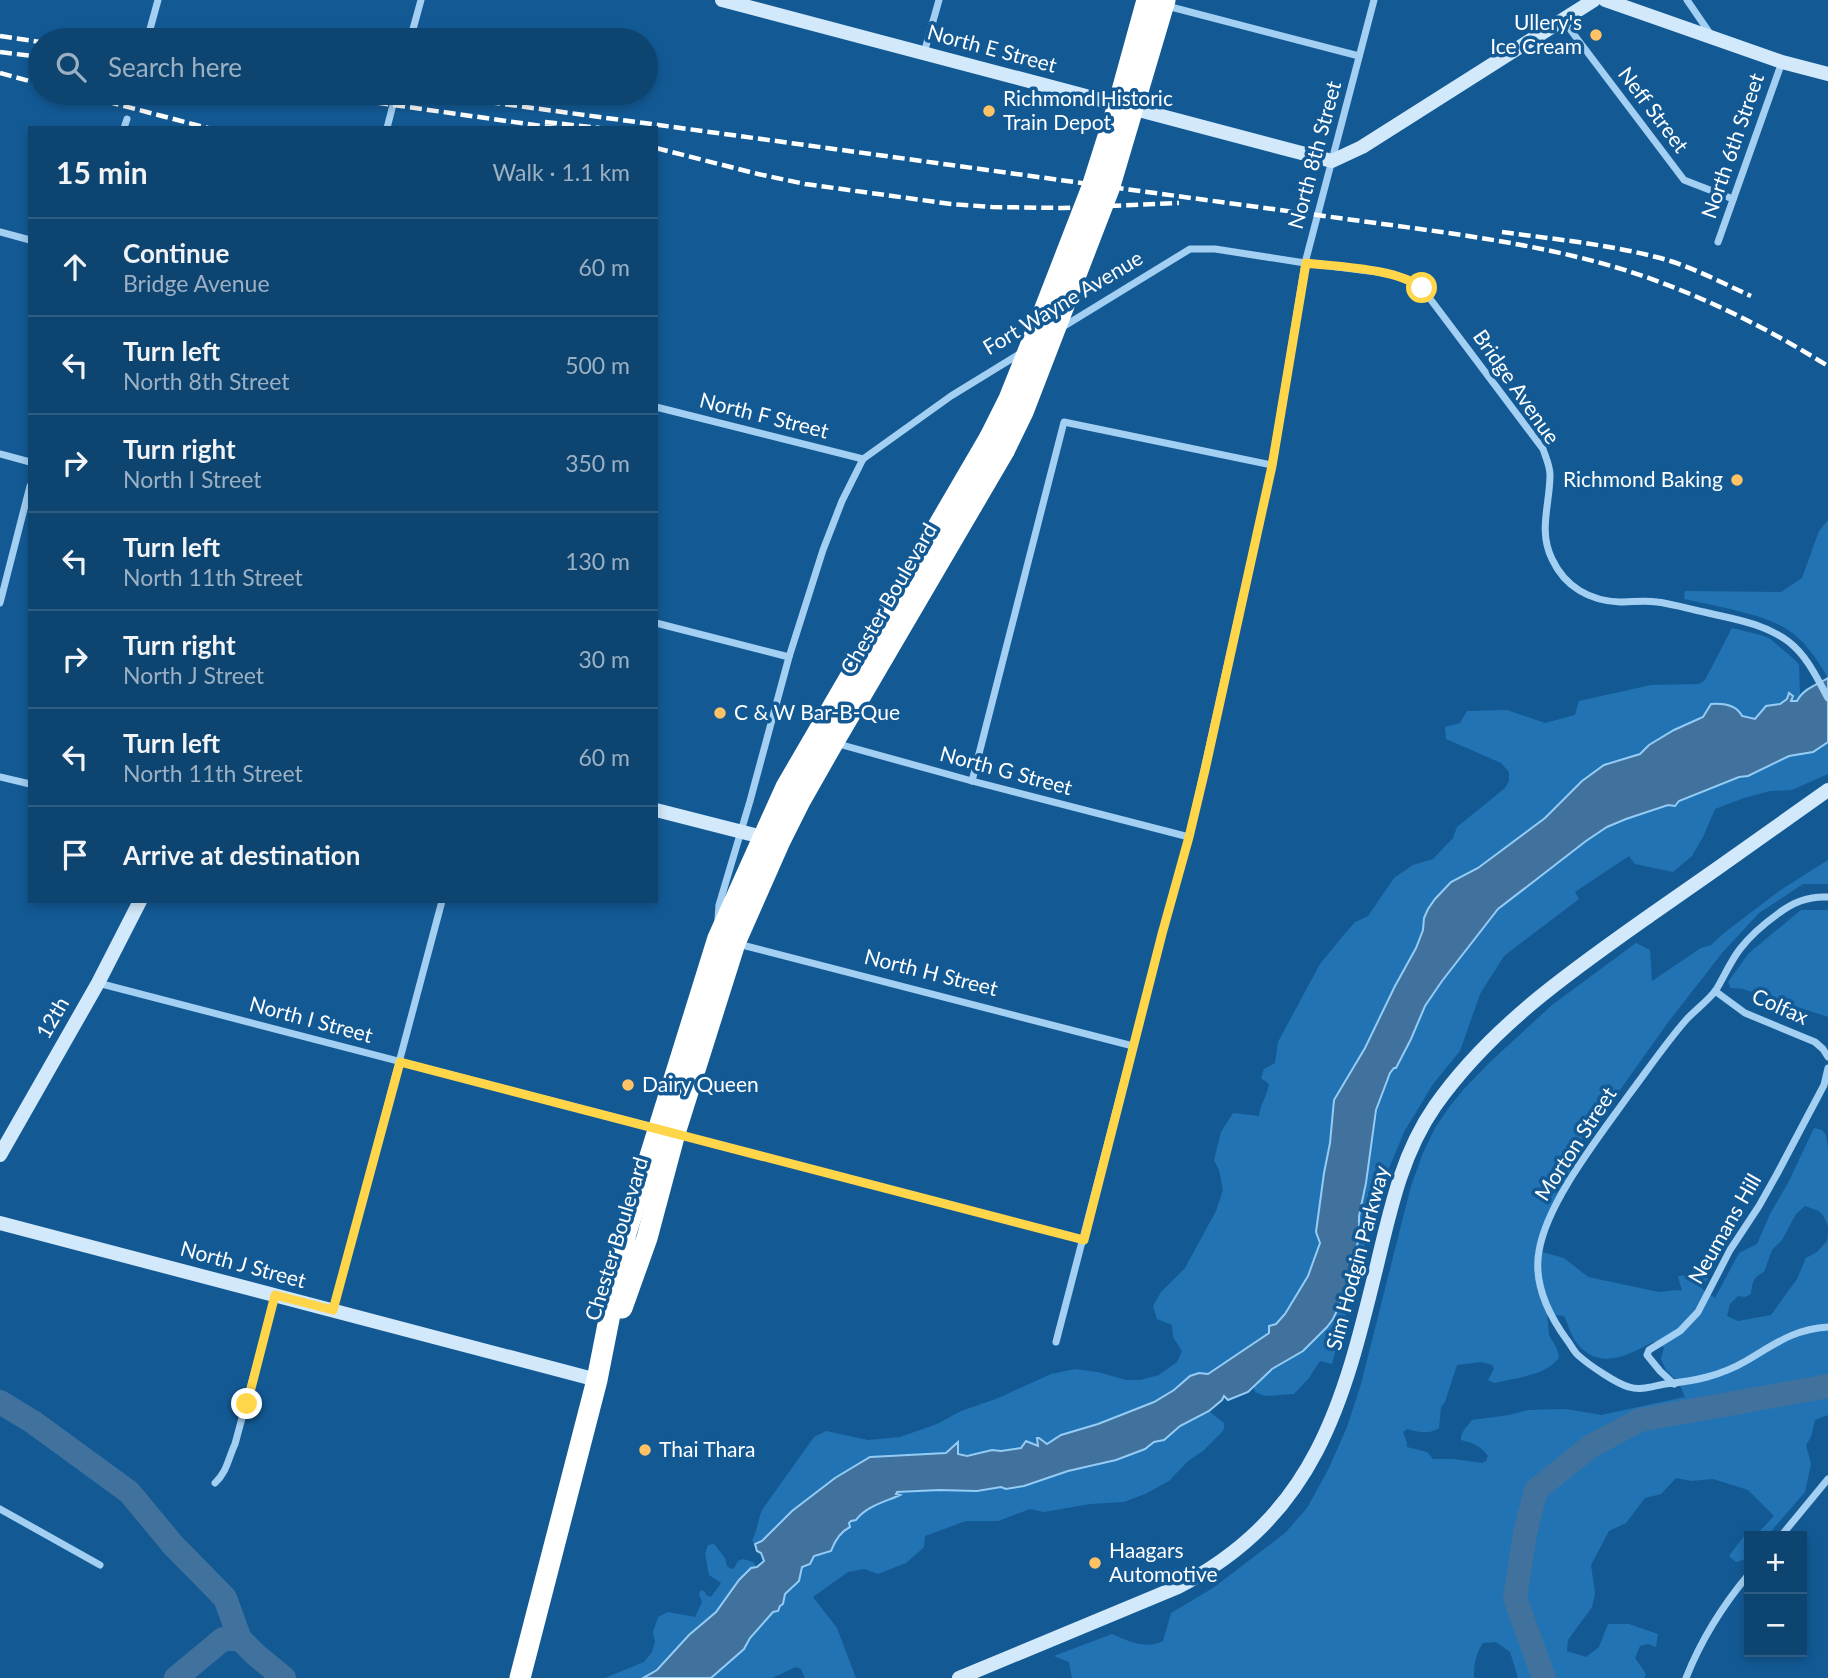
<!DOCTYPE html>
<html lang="en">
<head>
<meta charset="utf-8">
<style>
  :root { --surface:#0e4470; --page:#174b75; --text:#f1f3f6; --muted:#9bb0c3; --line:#2e5c83 }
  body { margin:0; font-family:Lato,sans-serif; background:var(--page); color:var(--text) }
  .controls { position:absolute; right:21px; bottom:21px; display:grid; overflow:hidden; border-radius:0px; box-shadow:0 4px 10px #0003 }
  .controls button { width:63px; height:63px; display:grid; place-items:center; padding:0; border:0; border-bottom:2px solid var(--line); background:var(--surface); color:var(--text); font:35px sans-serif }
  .stop { position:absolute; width:21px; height:21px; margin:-16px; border:5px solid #ffd54a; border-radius:50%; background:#fff }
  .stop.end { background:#ffd54a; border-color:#fff; box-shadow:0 2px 7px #0008 }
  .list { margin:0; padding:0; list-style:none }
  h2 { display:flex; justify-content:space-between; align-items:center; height:91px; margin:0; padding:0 28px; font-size:30px }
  h2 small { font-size:23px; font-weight:400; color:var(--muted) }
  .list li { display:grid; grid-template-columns:46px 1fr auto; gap:21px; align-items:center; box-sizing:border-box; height:98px; padding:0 28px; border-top:2px solid var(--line) }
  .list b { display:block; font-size:26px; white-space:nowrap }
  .list p { margin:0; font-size:23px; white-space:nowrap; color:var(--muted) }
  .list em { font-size:23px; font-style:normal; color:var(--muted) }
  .icon { flex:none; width:38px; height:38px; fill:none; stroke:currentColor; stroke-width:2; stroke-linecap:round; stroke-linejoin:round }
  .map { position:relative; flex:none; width:1828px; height:1678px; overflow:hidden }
  .search { position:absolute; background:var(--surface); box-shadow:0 4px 10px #0003; left:28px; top:28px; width:630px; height:77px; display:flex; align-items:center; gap:18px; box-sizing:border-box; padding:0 24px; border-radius:38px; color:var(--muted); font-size:26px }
  .panel { position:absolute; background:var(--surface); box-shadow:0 4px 10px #0003; left:28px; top:126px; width:630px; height:777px; border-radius:0px }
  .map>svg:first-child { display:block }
  .green { fill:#2273b3; fill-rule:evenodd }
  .water { fill:#40729d; stroke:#95ccf5; stroke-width:2 }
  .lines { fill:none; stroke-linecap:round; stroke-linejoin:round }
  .river { stroke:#40729d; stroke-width:24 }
  .street { stroke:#a3cff2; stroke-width:7 }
  .secondary { stroke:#d2e9fc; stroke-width:14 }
  .highway { stroke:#fff; stroke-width:21 }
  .rail { stroke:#fff; stroke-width:4.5; stroke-dasharray:12 5; stroke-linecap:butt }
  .highway-bridge { stroke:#fff; stroke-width:21 }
  .route { stroke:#ffd54a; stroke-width:9 }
  .poi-dot { fill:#ffc265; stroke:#135a95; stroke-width:2.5 }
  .labels { text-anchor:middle; stroke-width:7; stroke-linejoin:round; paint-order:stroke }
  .poi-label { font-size:21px; fill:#fff; stroke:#135a95; text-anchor:start }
  .street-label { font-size:21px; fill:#fff; stroke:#135a95 }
</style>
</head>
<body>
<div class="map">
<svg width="1828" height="1678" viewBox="0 0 1828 1678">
  <rect width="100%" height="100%" fill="#135a95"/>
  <g class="green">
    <path d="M1828,520V678C1817,659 1805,640 1785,628C1763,614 1711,605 1684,599L1685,591L1781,592L1802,578L1819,531Z"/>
    <path d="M1732,628L1761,635L1769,638L1795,660L1799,665L1800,694L1797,701L1794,702L1788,699L1780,704L1766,706L1755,719L1742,716L1711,704L1703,717L1674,730L1649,745L1640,754L1604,765L1564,798L1545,818L1478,868L1451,882L1424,918L1423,930L1416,948L1395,986L1365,1048L1334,1100L1330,1143L1324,1173L1316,1232L1320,1243L1308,1276L1302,1289L1285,1314L1270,1329L1269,1333L1208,1374L1190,1376L1174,1390L1154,1402L1098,1424L1061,1435L1047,1444L1038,1438L1037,1439L1039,1446L1024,1443L1021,1448C1011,1450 1002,1450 992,1450C980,1450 971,1457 958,1454V1443L946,1453L883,1455L863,1460L856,1467L835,1478L792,1511L760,1543L755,1544L752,1541C757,1531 758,1520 762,1510L814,1437L826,1431L868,1440L900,1437L937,1424L961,1411L996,1399L1051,1374L1075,1369L1098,1372L1126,1380H1140L1159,1375L1177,1362L1182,1351L1173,1337L1172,1325L1157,1319L1153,1306L1161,1292L1185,1268L1216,1211L1223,1190L1219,1170L1214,1160L1221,1132L1233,1113L1259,1116C1260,1105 1267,1096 1269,1084L1261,1078L1264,1069L1275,1063L1278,1042L1320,964L1342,937L1355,922L1368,916L1394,878L1413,865L1433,859L1453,838L1457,827L1505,788L1509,781V772L1501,763L1446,739L1445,727L1460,723L1467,711L1507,710L1545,723L1575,715L1579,701L1651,685L1699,684L1705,680Z"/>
    <path d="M1828,742V774L1792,790L1770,791L1744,798L1715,809L1703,837L1692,856L1673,872L1635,864L1629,856L1575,892L1579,899L1504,956L1480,994L1460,1051L1433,1084L1404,1132L1380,1190L1332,1364L1320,1361L1309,1378L1294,1394L1265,1396L1255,1392L1253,1386L1272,1369L1303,1351L1327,1327L1333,1319L1345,1294L1354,1264L1359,1236V1216L1366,1183L1379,1100L1386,1086L1390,1073L1396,1067L1411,1039L1425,1006L1442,981L1498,909L1586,841L1607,827L1626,819L1668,805H1677L1679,801L1739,777L1748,776L1789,756L1813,752Z"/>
    <path d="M1828,860V884H1803L1759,913L1722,953L1669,1021L1610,1104H1602L1586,1130L1539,1251L1564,1258L1588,1277L1659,1292L1678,1290L1682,1291L1678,1276L1699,1275L1706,1262L1714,1265L1702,1289L1715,1298L1739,1253L1757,1244L1770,1214L1788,1183L1814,1128L1822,1130L1826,1135L1828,1148V1227C1823,1211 1820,1211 1805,1206L1796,1214L1782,1240L1772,1250L1764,1272C1753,1277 1752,1283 1751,1294L1745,1297L1738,1296L1730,1304L1727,1316L1738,1321L1771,1315L1797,1279L1806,1258L1817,1252L1827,1241L1828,1232V1415L1815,1420L1811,1437L1806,1445L1811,1464L1805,1492L1767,1536H1749V1557L1747,1559L1736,1562L1729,1556L1744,1536L1756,1535L1774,1516L1748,1490L1713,1479L1691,1481L1676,1478L1661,1494L1645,1498L1626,1523L1609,1531L1591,1565L1595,1594L1592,1607L1568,1640L1567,1651L1586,1657L1599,1647L1608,1624H1629L1658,1634L1656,1647L1648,1644L1640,1646L1635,1658L1646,1674L1644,1678H1518L1510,1652L1496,1642L1483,1643C1475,1655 1474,1664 1474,1678H1072L1069,1662L1054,1656L1112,1634C1128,1641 1146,1650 1163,1641L1171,1613L1213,1588L1285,1533L1307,1508L1329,1468L1347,1427L1361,1384L1411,1186L1423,1153L1435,1128L1450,1106L1464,1089L1489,1063L1552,1005L1636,943L1650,950L1652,981L1701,948L1711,945L1724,933L1779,891ZM1547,1314L1564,1316C1568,1324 1571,1335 1576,1342C1599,1372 1628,1355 1653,1342L1664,1347L1661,1359L1666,1370L1679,1383L1685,1397L1601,1415L1566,1409L1528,1410L1509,1415L1472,1420C1468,1426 1460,1432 1461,1440C1473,1443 1481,1446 1488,1456L1486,1461L1482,1463L1454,1459H1433L1427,1452L1407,1447V1443L1403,1432L1407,1429C1418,1432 1429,1435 1439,1428L1441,1407L1445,1402L1457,1365L1481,1362L1492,1365L1494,1369L1488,1380L1494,1383C1515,1378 1545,1376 1559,1358L1557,1349L1549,1335Z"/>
    <path d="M1801,910H1828V1017L1743,989L1731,988L1728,982L1749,953Z"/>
    <path d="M1209,1411L1224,1423V1429L1220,1434L1203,1451L1188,1461L1169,1481L1145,1494L1124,1502L1090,1504L1044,1512L1030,1509L998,1521H966L925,1536L924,1547L906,1563L878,1574L864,1569L848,1572L813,1597L837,1628L856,1678H805L801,1669L796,1667L772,1678H711L744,1649L750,1638L758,1630L764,1621L783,1604L785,1594L793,1588L801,1577L802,1567L810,1564L814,1556L828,1553L842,1532L849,1528L848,1523L858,1519C867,1506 885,1502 899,1495L896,1494L897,1492L939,1490L977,1491L1001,1487L1006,1489L1024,1486L1068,1471L1091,1467L1133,1454L1145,1449L1154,1442L1164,1440L1180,1426Z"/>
    <path d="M714,1544L725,1558L727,1566L731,1569L734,1568L738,1561L743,1559L753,1562L757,1567L751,1568L739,1580L716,1612L689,1635L657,1670L643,1678H605L644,1662L652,1652L655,1642L653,1632L658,1617L668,1612L695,1617L702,1602L699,1594L701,1590L705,1592L706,1595L711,1597L721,1583L709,1575L705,1554L708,1545Z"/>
  </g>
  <path class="water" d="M1828,678V742L1813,752L1789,756L1748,776L1739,777L1679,801L1675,806L1668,805L1626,819L1607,827L1586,841L1498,909L1442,981L1425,1006L1411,1039L1396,1068H1394L1390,1073L1376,1110L1366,1183L1359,1216V1235L1354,1264L1345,1294L1333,1319L1327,1327L1303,1351L1272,1369L1248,1392L1228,1400L1224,1396L1222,1400L1209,1411L1180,1426L1164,1440L1154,1442L1145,1449L1116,1460L1068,1471L1024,1486L1006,1489L1001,1487L977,1491L939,1490L897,1492L896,1494L900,1495C885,1502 866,1506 856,1520L851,1521L849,1523L850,1527C840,1532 835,1540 831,1551L814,1556L810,1564L802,1567L799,1581L785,1594L783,1604L780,1606L778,1611L773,1612L750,1638L744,1649L711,1678H643L657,1670L689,1635L716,1612L739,1580L751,1568L757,1567L764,1561L761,1553L757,1551L755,1544L762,1541L792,1511L835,1478L870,1457L946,1453L958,1442V1454L967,1456L992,1450L1001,1451L1021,1448L1026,1441L1038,1446L1037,1438H1039L1047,1444L1061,1435L1098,1424L1154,1402L1174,1390L1190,1376L1199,1373L1208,1374L1269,1333V1326L1276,1324L1285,1314L1308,1276L1320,1243L1316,1232L1324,1173L1330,1143L1334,1100L1365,1048L1395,986L1416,948L1423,930L1424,918L1428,909L1435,899L1451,882L1478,868L1545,818L1582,781L1604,765L1640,754L1649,745L1674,730L1703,717L1711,704C1723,703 1736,704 1742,716L1755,719L1766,706L1780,704L1787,699L1789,693L1793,696L1791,701H1797C1803,689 1816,685 1828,678Z"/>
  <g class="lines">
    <g class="river">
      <path d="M0,1402L33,1422L129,1492L173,1545L225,1598L240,1639L256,1655L284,1678"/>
      <path d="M176,1678L223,1639H240"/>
      <path d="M1544,1678L1515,1598L1525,1533L1536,1490L1591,1446L1640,1420L1828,1386"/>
    </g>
    <g class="street">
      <path d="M1687,0L1711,35"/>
      <path d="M1167,6L1359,56"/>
      <path d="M1563,20L1684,180L1733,199"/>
      <path d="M147,40L158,0"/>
      <path d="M410,40L421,0"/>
      <path d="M924,53L939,0"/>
      <path d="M124,128L127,119"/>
      <path d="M387,128L396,93"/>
      <path d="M0,232L30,240"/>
      <path d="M1718,242L1782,62"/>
      <path d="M1061,328L1190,249H1215L1305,263L1393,274L1413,281L1422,288L1543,449C1546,458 1550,466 1550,475C1550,504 1538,531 1552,559C1565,587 1590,601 1620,602C1632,602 1645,600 1657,602C1673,604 1689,609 1704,612C1733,619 1764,623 1789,642C1807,656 1817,678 1828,698"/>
      <path d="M656,407L863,459"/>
      <path d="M0,454L30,462"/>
      <path d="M0,603L30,486"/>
      <path d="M656,623L789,657"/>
      <path d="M835,743L972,781L1189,837"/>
      <path d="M0,777L30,784"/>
      <path d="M972,781L1064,422L1272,465"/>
      <path d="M1828,897C1810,896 1793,902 1779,913C1765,923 1750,936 1740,949C1730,962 1724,977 1716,990C1708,1001 1695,1010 1686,1020C1665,1044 1647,1071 1628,1096C1599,1137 1547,1202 1539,1251C1533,1284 1548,1314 1567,1340C1571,1345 1574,1352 1579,1356C1589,1365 1617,1384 1629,1387C1641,1391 1653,1386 1665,1384C1695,1381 1720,1376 1746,1361C1775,1344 1794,1329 1828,1327"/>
      <path d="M718,919L719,905L750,801L789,657L823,550L842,501L863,459L951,396L1021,353"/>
      <path d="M738,944L1133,1046"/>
      <path d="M98,983L656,1128"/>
      <path d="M1715,991L1745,1013L1815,1042L1823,1049L1828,1057"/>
      <path d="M677,1134L1084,1240"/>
      <path d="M333,1310L442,901"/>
      <path d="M1056,1342L1162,934L1189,837L1272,465L1305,263L1374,0"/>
      <path d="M1674,1384L1660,1371L1647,1355L1649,1350L1680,1331L1698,1312L1730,1250L1759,1206L1777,1174L1824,1085L1828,1068"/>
      <path d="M215,1483C227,1472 228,1459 235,1444L275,1296"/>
      <path d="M0,1509L100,1565"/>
      <path d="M1781,1536L1828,1479"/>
      <path d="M1686,1678C1701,1640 1723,1605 1749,1574"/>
    </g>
    <g class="secondary">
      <path d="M722,0L1332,161L1362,147L1594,0"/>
      <path d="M1605,0L1782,62L1828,74"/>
      <path d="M656,810L770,839"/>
      <path d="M0,1155L98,983L140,901"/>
      <path d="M0,1223L597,1380"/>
      <path d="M959,1678L1178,1587C1317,1515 1344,1401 1378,1261C1391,1206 1403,1152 1435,1106C1491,1026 1574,969 1652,914C1711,873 1769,832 1828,790"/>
    </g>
    <g class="highway">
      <path d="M622,1308L647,1238L675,1133L735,943L780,841L800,801L833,743L1004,451"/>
      <path d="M520,1678L597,1380L626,1233L718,938L786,787L990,437"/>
    </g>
    <g class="rail">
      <path d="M0,36L40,42"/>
      <path d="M0,52L40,57"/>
      <path d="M0,73L40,84"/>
      <path d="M74,93L208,128"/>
      <path d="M309,93L556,128"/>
      <path d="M421,93C653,124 886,156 1118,188C1206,200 1295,212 1383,224C1465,235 1547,246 1625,270C1697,293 1764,326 1828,366"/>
      <path d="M545,122L600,128"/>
      <path d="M656,148L758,174L805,184L951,204L992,207L1062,208L1179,203"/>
      <path d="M1502,232C1553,239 1606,244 1656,257C1689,265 1720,282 1751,296"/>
    </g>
    <g class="highway-bridge">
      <path d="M990,437L1009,399L1037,329L1092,187L1118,105L1147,0"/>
      <path d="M1004,451L1023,412L1109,189L1165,0"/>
    </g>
  </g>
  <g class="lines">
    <path class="route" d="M247,1404L275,1295L333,1310L400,1062L1084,1240L1162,934L1189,837L1205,770L1272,466L1306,263C1339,267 1396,268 1422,288"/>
  </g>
  <g class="poi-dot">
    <circle cx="1596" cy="35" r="7"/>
    <circle cx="989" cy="111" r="7"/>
    <circle cx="1737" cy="480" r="7"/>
    <circle cx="720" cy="713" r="7"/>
    <circle cx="628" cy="1085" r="7"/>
    <circle cx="645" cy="1450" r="7"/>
    <circle cx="1095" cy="1563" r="7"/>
  </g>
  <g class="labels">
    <g class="poi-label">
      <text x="1582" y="30" text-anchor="end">Ullery's<tspan x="1582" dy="24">Ice Cream</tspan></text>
      <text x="1003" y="106">Richmond Historic<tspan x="1003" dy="24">Train Depot</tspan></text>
      <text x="1723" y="487" text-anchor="end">Richmond Baking</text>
      <text x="734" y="720">C &amp; W Bar-B-Que</text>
      <text x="642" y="1092">Dairy Queen</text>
      <text x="659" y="1457">Thai Thara</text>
      <text x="1109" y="1558">Haagars<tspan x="1109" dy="24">Automotive</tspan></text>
    </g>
    <g class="street-label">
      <text transform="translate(992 49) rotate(15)" y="7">North E Street</text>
      <text transform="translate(1653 110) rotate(53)" y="7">Neff Street</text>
      <text transform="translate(1733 146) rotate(-71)" y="7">North 6th Street</text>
      <text transform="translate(1315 155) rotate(-75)" y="7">North 8th Street</text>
      <text transform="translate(1063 303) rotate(-31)" y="7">Fort Wayne Avenue</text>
      <text transform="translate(1516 387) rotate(55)" y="7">Bridge Avenue</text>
      <text transform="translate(764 416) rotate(14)" y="7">North F Street</text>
      <text transform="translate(889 599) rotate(-60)" y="7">Chester Boulevard</text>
      <text transform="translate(1006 771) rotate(15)" y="7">North G Street</text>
      <text transform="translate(931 973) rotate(14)" y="7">North H Street</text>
      <text transform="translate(1780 1007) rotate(24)" y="7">Colfax</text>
      <text transform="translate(53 1018) rotate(-60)" y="7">12th</text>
      <text transform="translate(311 1020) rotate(15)" y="7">North I Street</text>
      <text transform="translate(1576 1144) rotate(-57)" y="7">Morton Street</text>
      <text transform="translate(1725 1229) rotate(-60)" y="7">Neumans Hill</text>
      <text transform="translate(617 1239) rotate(-73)" y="7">Chester Boulevard</text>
      <text transform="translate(1358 1258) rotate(-75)" y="7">Sim Hodgin Parkway</text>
      <text transform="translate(243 1265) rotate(15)" y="7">North J Street</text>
    </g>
  </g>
</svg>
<div class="controls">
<button>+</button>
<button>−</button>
</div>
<div class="stop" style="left:1422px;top:288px"></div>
<div class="stop end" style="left:247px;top:1404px"></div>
<div class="search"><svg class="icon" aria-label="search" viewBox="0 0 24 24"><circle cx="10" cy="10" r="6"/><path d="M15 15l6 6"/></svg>Search here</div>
<section class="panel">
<h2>15 min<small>Walk · 1.1 km</small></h2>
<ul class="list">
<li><svg class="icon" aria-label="ahead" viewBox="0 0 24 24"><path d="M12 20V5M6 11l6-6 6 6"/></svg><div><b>Continue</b><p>Bridge Avenue</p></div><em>60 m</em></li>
<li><svg class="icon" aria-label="left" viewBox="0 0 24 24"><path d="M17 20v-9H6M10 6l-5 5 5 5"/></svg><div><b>Turn left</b><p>North 8th Street</p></div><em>500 m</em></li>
<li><svg class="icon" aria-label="right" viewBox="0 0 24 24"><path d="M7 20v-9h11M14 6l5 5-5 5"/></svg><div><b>Turn right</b><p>North I Street</p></div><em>350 m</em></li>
<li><svg class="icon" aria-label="left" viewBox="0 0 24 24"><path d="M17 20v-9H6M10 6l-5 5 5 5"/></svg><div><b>Turn left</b><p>North 11th Street</p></div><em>130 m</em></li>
<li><svg class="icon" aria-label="right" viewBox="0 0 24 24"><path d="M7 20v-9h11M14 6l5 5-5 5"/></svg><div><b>Turn right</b><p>North J Street</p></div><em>30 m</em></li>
<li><svg class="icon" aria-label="left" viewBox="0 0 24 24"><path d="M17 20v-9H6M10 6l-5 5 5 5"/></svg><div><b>Turn left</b><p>North 11th Street</p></div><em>60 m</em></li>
<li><svg class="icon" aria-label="arrive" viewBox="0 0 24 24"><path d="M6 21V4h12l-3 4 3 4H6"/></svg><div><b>Arrive at destination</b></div></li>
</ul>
</section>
</div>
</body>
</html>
